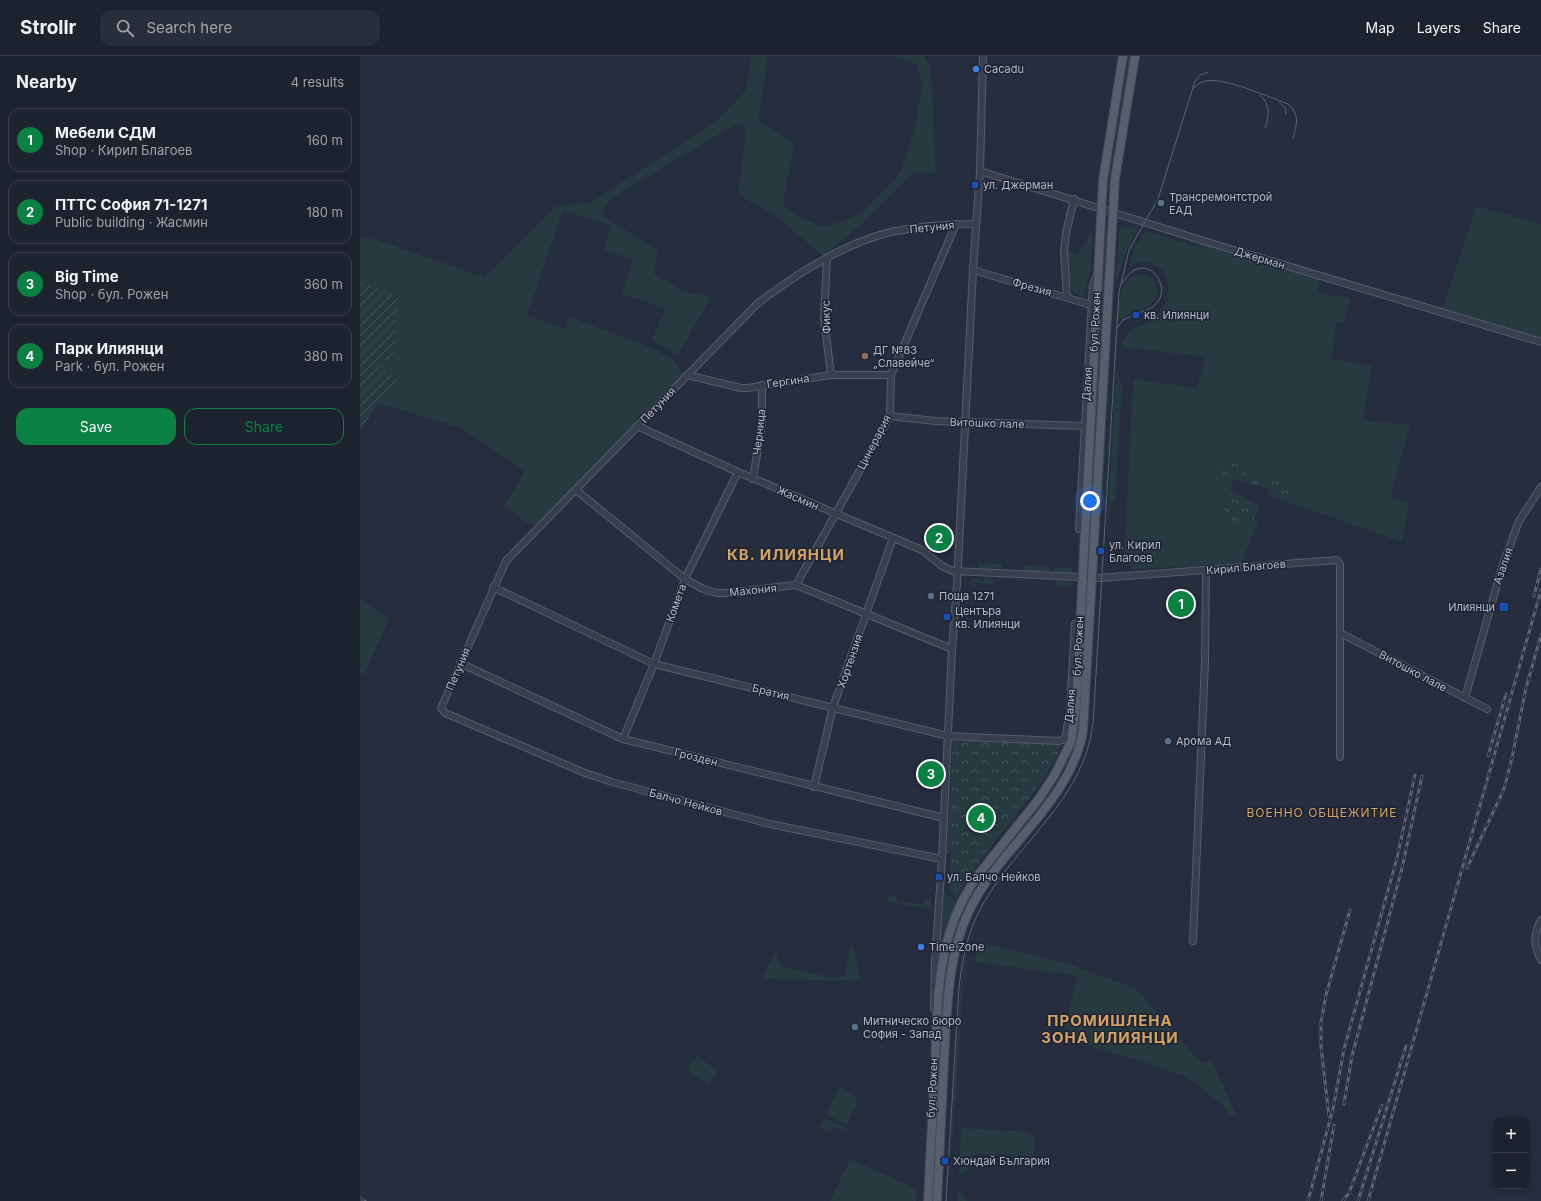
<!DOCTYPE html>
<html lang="en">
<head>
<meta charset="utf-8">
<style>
  :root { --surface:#1c222e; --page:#292f3a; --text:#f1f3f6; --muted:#a0a4aa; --line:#3a3f4a; --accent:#0b8043 }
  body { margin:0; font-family:Inter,sans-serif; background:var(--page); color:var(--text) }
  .controls { position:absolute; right:12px; bottom:12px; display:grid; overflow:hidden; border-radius:8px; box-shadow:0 2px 6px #0003 }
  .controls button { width:36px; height:36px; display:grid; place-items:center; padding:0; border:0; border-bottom:1px solid var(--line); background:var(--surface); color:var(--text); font:20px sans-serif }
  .you { position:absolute; left:730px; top:445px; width:14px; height:14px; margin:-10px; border:3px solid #fff; border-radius:50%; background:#1a73e8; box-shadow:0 0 0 6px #1a73e833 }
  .badge { display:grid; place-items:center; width:26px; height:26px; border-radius:50%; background:var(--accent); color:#fff; font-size:13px; font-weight:700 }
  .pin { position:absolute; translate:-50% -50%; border:2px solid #fff; box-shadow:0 1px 4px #0006 }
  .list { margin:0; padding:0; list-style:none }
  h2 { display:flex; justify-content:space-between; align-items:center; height:52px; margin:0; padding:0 16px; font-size:17px }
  h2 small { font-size:13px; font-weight:400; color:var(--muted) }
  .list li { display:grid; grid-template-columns:26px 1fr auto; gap:12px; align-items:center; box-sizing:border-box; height:64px; margin:0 8px 8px; padding:0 8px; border:1px solid var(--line); border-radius:12px }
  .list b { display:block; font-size:15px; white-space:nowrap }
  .list p { margin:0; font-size:13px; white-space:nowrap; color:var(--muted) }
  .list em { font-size:13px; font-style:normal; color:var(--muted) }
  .actions { display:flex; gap:8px; padding:12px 16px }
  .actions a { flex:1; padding:9px 0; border:1px solid var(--accent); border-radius:12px; text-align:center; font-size:14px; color:var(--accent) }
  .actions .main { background:var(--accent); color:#fff }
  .icon { flex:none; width:22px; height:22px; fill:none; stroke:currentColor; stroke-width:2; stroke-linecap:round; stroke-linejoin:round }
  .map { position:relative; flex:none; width:1181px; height:1145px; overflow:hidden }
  header { display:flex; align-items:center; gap:24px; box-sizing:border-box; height:56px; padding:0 20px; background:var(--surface); border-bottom:1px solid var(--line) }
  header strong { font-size:19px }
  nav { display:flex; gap:22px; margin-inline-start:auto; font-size:14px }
  .search { width:280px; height:36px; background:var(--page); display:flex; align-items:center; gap:10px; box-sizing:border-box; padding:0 14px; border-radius:12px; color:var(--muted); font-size:15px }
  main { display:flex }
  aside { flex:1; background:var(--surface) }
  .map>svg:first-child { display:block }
  .grass { fill:#273a3f }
  .forest { fill:url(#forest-crowns) }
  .garden { fill:url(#garden-furrows) }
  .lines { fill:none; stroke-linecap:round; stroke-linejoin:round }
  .minor-casing { stroke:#575d6c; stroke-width:8 }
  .major-casing { stroke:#424857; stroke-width:10 }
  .minor { stroke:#393f4e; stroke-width:6 }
  .major { stroke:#575e6e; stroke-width:8 }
  .tram { stroke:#5b6375; stroke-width:1 }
  .rail-casing { stroke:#5b6375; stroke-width:3 }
  .rail { stroke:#1e2433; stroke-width:1.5; stroke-dasharray:4.5; stroke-linecap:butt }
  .shop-dot { fill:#3f7fe0; stroke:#1e2433; stroke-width:1.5 }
  .transit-dot { fill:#1a4fb4; stroke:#1e2433; stroke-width:1.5 }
  .service-dot { fill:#5c6f8a; stroke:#1e2433; stroke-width:1.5 }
  .education-dot { fill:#8d6e63; stroke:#1e2433; stroke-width:1.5 }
  .labels { text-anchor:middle; stroke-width:3; stroke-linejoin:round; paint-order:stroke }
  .poi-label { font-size:11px; fill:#b5bac9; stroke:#1e2433; text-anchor:start }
  .street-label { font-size:11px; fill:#b5bac9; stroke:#1e2433 }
  .neighbourhood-label { font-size:12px; letter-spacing:1px; fill:#d4a265; stroke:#1e2433 }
  .district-label { font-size:15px; font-weight:bold; letter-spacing:1px; fill:#d4a265; stroke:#1e2433 }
</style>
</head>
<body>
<header>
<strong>Strollr</strong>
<div class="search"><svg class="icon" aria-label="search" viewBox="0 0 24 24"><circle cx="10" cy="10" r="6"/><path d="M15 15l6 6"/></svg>Search here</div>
<nav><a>Map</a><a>Layers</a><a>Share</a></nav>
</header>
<main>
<aside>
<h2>Nearby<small>4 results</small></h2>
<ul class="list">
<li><span class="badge">1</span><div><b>Мебели СДМ</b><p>Shop · Кирил Благоев</p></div><em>160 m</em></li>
<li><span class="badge">2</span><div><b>ПТТС София 71-1271</b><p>Public building · Жасмин</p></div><em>180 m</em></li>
<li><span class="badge">3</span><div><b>Big Time</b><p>Shop · бул. Рожен</p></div><em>360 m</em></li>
<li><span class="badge">4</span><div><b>Парк Илиянци</b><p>Park · бул. Рожен</p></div><em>380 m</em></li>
</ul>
<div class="actions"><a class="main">Save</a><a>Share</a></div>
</aside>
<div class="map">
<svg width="1181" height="1145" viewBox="0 0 1181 1145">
  <defs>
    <pattern id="forest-crowns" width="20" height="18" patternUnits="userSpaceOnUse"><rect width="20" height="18" fill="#273a3f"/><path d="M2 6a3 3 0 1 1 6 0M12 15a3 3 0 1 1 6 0" fill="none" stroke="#445459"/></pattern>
    <pattern id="garden-furrows" width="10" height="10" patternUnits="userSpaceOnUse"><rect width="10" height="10" fill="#273a3f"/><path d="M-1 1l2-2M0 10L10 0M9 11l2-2" fill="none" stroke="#445459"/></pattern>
  </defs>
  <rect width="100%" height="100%" fill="#252d3e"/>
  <g class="grass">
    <path d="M391,0H408L398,65L434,87L423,148L434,158L462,171L477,167L498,159L540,117L555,72L562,27L555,7L533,0H564L571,13L576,118L555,116L498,171L463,200L415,159L378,139L386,76L383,70L376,68L249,144L242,159L298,195L294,218L323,235L351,241L318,299L292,284L305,253L262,238L273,204L244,194L251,170L203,154L167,259L205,273L210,261L290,291L313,303L323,319L176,469L169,468L144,450L165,415L101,372L18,347L37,325L14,305L37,240L0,226V181L17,184L124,221L195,151L232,146L360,62L386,34Z"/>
    <path d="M768,0H771L755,92L750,134H747L751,97Z"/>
    <path d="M1116,150L1181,168V282L1083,252Z"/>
    <path d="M766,170L778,173C766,190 763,210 755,229L759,176L762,171Z"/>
    <path d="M732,171L731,213L723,242L711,233L710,228L707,193L717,199L727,185Z"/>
    <path d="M745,171H748L730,507H727Z"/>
    <path d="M785,175L836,190L846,188L960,223L957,237L990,242L984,267L977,266L971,303L1012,310L1003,364L1050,369L1030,442L1049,447L1042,486L930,447L925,421L910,424L890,422L879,410L855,418L867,419L874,423L870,434L862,447L892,467L899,463L881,508L773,513L764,505L773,323L837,332L846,301L761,291C770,265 784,274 797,260C811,243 815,214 789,207C782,205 775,207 769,211L775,192Z"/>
    <path d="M781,218C788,220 794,222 796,229C804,252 769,255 758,265C759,246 758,221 781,218Z"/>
    <path d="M749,275L751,277L742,454L740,453Z"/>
    <path d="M756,312L762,329L755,446H750L749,474H747Z"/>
    <path d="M619,507L642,508V513L619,512Z"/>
    <path d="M663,509L690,511V516L663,515Z"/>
    <path d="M694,511L712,512V517L694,516Z"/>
    <path d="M611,522L634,523L633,528L610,527Z"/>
    <path d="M695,525L711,526L710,531L695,530Z"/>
    <path d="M725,535H729C727,571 726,608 722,644C720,664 719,682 712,701C691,748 650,783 621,826C608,846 598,869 592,893L576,1117H572C574,1077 577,1037 579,996C582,945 582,893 607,846C639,784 705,740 718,669Z"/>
    <path d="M734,535H736L729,658L728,672L723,694L708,725L695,745L638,816L626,832L616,850L603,880L596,909L593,938L586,1054H585C586,1029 587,1003 589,978C591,933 593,888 615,848C649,787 712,744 727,673Z"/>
    <path d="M0,543L29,563L4,619L0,617Z"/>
    <path d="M584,836L597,847L583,883L579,907L576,940L578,906Z"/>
    <path d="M529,840H537V846L564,848V843H571V853L528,846Z"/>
    <path d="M613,875L614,876L607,900L603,927L593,1080H591L601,927L605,901Z"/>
    <path d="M619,886L709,908L775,932L842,1008L852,1004L876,1059H867V1053L829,1022L790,1008L703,982L717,920L614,906Z"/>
    <path d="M492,887L501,925L402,923L418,889C417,896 415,904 421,910L472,922L484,920L486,915L490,889Z"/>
    <path d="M337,1000L358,1015L348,1029L327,1014Z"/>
    <path d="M479,1031L491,1037L497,1043L496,1050L487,1069L466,1059Z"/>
    <path d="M464,1062L486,1072L484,1075L474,1070L470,1077L459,1072Z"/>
    <path d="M601,1072L669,1076L675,1083L673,1101L641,1099V1097H636L635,1099L615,1098C612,1107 609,1117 599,1119Z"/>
    <path d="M490,1103L557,1133L556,1145H470Z"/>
    <path d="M598,1136L605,1140L607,1145H597Z"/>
  </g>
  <g class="forest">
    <path d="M867,403L879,410L890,422L894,423L899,418L910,424L914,421L925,420L930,447L908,439L909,433L874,423L867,419L855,418L859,405Z"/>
    <path d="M870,434L900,450L892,467L869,468L862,447Z"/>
    <path d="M593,684L699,688L701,690C694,710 680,728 667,745C643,776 615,806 597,841L589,833L591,797H587Z"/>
  </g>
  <path class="garden" d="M0,226L38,240L33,304L14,305L38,325L18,347L0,375Z"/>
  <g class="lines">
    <defs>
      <g id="minor">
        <path d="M620,115L844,185L1181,286"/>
        <path d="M467,202L464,262L471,319"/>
        <path d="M613,214L731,249"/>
        <path d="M707,241L704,197L706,177L714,143"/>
        <path d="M327,319L381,332H388L471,319H531"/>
        <path d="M530,360L575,365L725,370"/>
        <path d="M277,370L378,416L562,494L582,510L593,515L739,522L977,504L980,508V701"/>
        <path d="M393,423L402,367V329"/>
        <path d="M216,434L325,523L343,533L357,537H366L436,529L592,593"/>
        <path d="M719,473L733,229L737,218"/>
        <path d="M436,529L530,360L531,319L596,168"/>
        <path d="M133,531L294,608L588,680L699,685L705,683L710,655L715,568"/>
        <path d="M980,577L1127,653"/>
        <path d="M100,607L263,683L584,762"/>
        <path d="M1105,642L1142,511L1159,465L1181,431"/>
        <path d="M263,683L294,608L325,523L378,416"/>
        <path d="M454,731L473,651L533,482"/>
        <path d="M582,803L410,768L252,726L225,717L85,657L81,652L146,505L397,248C435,219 484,187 531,176C559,170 588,168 616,168"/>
        <path d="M1181,864C1173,878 1174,890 1181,904"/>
        <path d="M833,885L845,606L846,514"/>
        <path d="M574,953L575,906L582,803L592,593L597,528L613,214L620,115L623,0"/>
      </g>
      <g id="major">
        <path d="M568,1145C570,1099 573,1054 575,1009C578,940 576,878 618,819L678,744L694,720L711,686L716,650L743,124L763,0"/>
        <path d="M577,1145C579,1099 582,1052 584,1006C587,955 587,902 609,855C639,792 711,746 723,675L755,123L775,0"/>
      </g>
    </defs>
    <use href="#minor" class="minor-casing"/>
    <use href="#major" class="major-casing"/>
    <use href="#minor" class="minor"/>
    <use href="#major" class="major"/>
    <g class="tram">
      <path d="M833,33C836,29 841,26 846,25C864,21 909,41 928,48C940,59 937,68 933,82"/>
      <path d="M900,39C911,49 909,60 905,72"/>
      <path d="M919,46L926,53V58"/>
      <path d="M762,228C765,223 769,217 774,214C795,204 811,235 795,249C791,253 784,255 778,258"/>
      <path d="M757,272L763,264L783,255"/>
      <path d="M586,1145L599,932C602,902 608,874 623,848C658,786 724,743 733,668L759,236L769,194L798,143L835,25L840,19L848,16"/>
    </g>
    <defs>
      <g id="rail">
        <path d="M1174,540L1181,513"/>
        <path d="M1128,700L1146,638"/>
        <path d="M1107,812L1144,733L1152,702L1166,632L1181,579"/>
        <path d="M984,1048L992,1000L1042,812L1062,720"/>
        <path d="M969,1060L961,991V966L966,939L990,854"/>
        <path d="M0,1142L5,1145"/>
        <path d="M948,1145L973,1053L984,993L1037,802L1055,719"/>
        <path d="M961,1145L974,1069"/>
        <path d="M983,1145L989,1137L1022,1049"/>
        <path d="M998,1145L1046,990"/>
        <path d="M1008,1145L1181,534"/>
      </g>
    </defs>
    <use href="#rail" class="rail-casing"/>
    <use href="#rail" class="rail"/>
  </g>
  <g class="shop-dot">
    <circle cx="616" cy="13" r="4"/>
    <circle cx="561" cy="891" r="4"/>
  </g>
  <g class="transit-dot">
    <rect x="611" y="125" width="8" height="8" rx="2"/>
    <rect x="772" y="255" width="8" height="8" rx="2"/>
    <rect x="737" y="491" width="8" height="8" rx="2"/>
    <rect x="1139" y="546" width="10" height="10" rx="2"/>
    <rect x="583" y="557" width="8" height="8" rx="2"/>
    <rect x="575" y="817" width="8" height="8" rx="2"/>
    <rect x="581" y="1101" width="8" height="8" rx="2"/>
  </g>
  <g class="service-dot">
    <circle cx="801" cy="147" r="4"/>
    <circle cx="571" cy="540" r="4"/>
    <circle cx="808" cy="685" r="4"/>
    <circle cx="495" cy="971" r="4"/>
  </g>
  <circle class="education-dot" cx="505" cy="300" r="4"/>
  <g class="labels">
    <g class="poi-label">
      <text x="624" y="17">Cacadu</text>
      <text x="623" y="133">ул. Джерман</text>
      <text x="809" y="145">Трансремонтстрой<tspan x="809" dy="13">ЕАД</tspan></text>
      <text x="784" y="263">кв. Илиянци</text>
      <text x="513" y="298">ДГ №83<tspan x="513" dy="13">„Славейче“</tspan></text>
      <text x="749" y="493">ул. Кирил<tspan x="749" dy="13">Благоев</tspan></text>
      <text x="579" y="544">Поща 1271</text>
      <text x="1135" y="555" text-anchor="end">Илиянци</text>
      <text x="595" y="559">Центъра<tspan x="595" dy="13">кв. Илиянци</tspan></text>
      <text x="816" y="689">Арома АД</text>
      <text x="587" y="825">ул. Балчо Нейков</text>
      <text x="569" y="895">Time Zone</text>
      <text x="503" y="969">Митническо бюро<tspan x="503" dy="13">София - Запад</tspan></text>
      <text x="593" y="1109">Хюндай България</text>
    </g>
    <g class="street-label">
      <text transform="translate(572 171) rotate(-6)" y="4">Петуния</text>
      <text transform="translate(900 202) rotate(17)" y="4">Джерман</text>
      <text transform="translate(672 231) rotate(16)" y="4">Фрезия</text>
      <text transform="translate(466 261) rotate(-92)" y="4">Фикус</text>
      <text transform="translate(735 266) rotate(-87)" y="4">бул. Рожен</text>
      <text transform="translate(428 325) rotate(-8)" y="4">Гергина</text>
      <text transform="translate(727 328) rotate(-87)" y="4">Далия</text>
      <text transform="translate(298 349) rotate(-46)" y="4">Петуния</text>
      <text transform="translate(627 367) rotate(2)" y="4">Витошко лале</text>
      <text transform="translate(399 376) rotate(-84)" y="4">Черница</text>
      <text transform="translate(514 386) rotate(-63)" y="4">Цинерария</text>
      <text transform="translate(438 442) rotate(23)" y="4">Жасмин</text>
      <text transform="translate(1143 510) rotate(-71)" y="4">Азалия</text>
      <text transform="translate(886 511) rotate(-5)" y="4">Кирил Благоев</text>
      <text transform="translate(393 534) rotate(-6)" y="4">Махония</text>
      <text transform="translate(316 547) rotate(-70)" y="4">Комета</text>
      <text transform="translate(718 590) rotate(-87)" y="4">бул. Рожен</text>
      <text transform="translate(490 605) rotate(-71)" y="4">Хортензия</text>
      <text transform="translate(98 613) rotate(-67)" y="4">Петуния</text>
      <text transform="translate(1053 615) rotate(28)" y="4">Витошко лале</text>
      <text transform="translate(411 636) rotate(14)" y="4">Братия</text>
      <text transform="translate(710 650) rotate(-85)" y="4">Далия</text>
      <text transform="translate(336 701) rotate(14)" y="4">Грозден</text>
      <text transform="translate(326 746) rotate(15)" y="4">Балчо Нейков</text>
      <text transform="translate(572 1032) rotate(-87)" y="4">бул. Рожен</text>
    </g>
    <g class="neighbourhood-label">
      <text x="962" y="761">ВОЕННО ОБЩЕЖИТИЕ</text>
    </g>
    <g class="district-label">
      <text x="426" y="504">КВ. ИЛИЯНЦИ</text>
      <text x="750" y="970">ПРОМИШЛЕНА<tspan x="750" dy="17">ЗОНА ИЛИЯНЦИ</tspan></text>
    </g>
  </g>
</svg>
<div class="controls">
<button>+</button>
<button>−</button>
</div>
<div class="you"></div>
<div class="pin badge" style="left:821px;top:548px">1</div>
<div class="pin badge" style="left:579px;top:482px">2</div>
<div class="pin badge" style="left:571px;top:718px">3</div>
<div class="pin badge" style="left:621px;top:762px">4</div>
</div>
</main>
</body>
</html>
